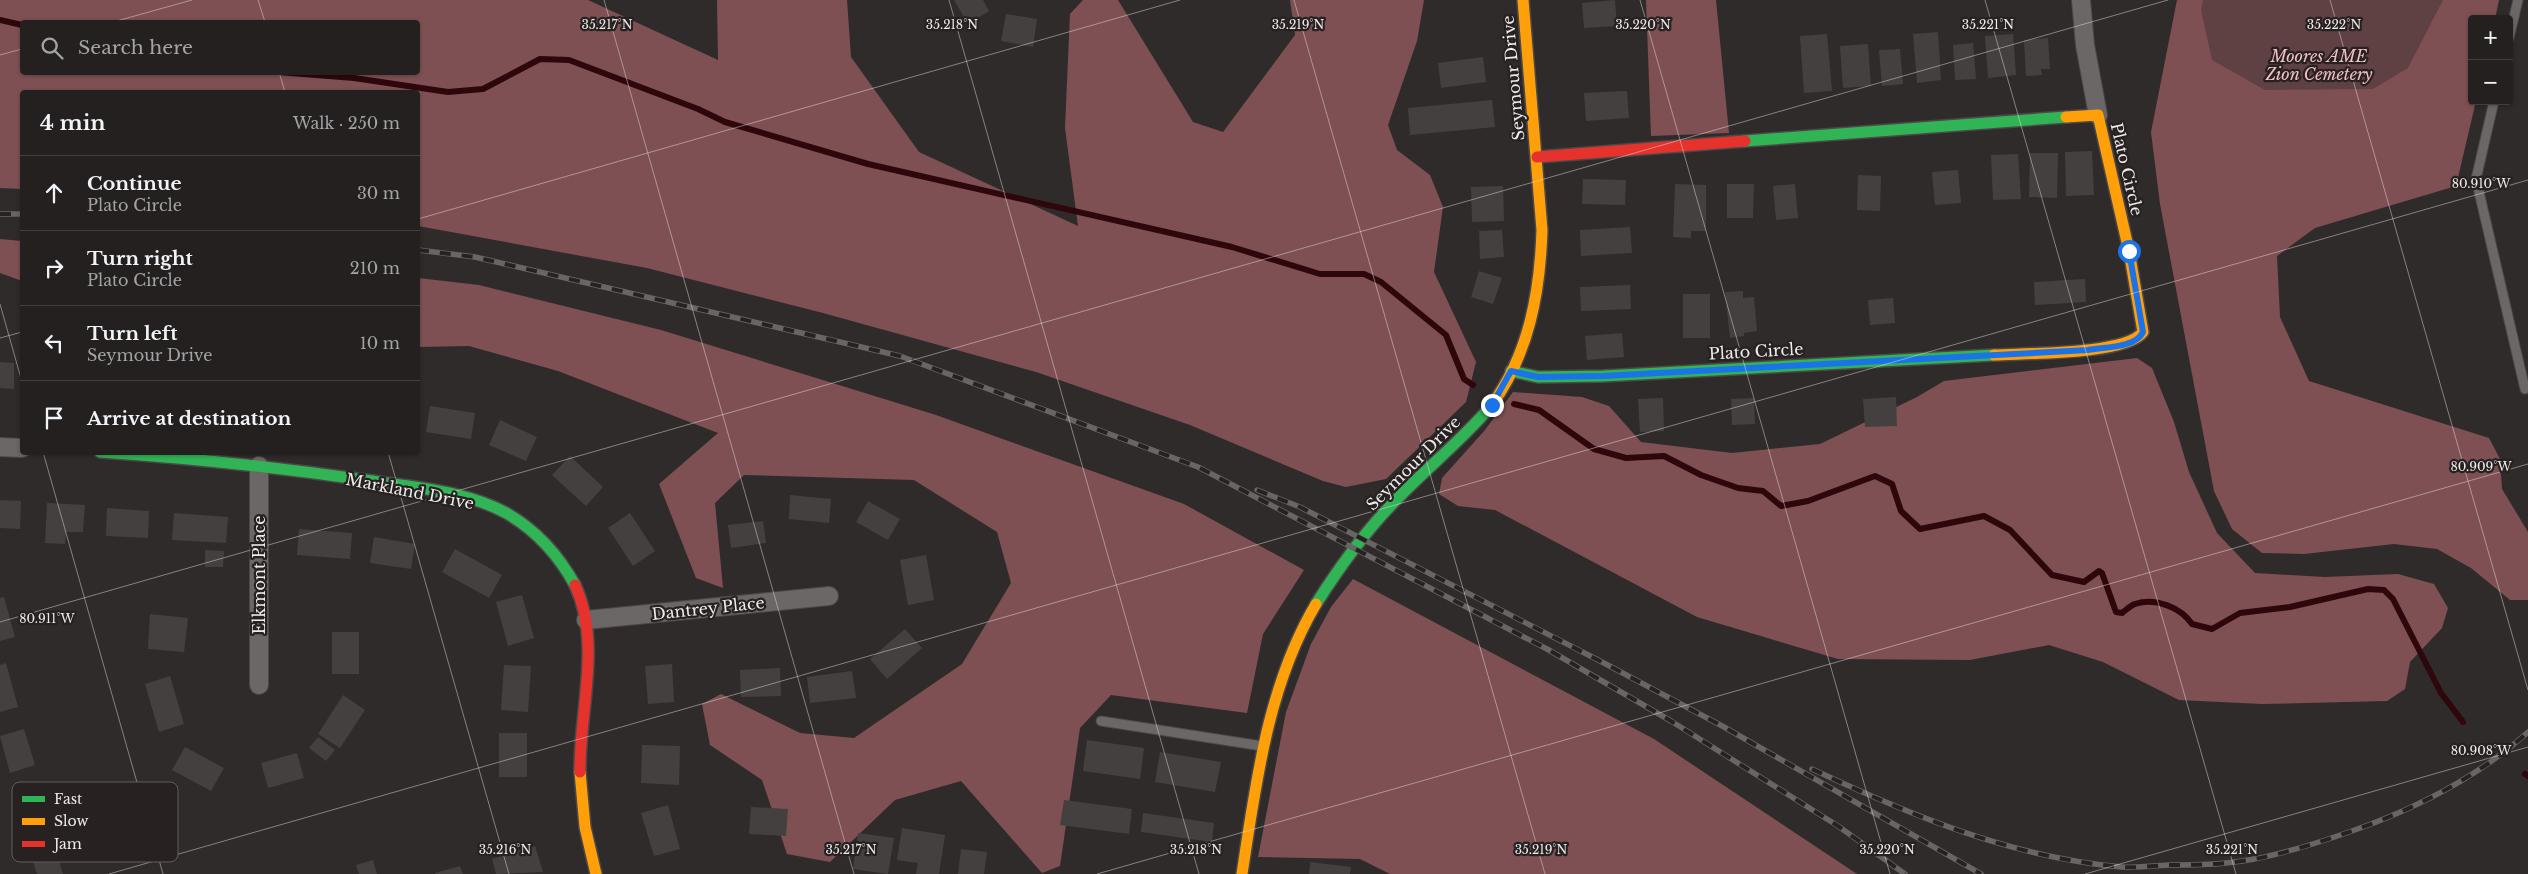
<!DOCTYPE html>
<html lang="en">
<head>
<meta charset="utf-8">
<style>
  :root { --surface:#242020; --page:#302d2d; --text:#f1f3f6; --muted:#a3a3a5; --line:#413e3e }
  body { margin:0; font-family:"Libre Baskerville",serif; background:var(--page); color:var(--text) }
  .controls { position:absolute; right:15px; top:15px; display:grid; overflow:hidden; border-radius:5px; box-shadow:0 1px 4px #0004 }
  .controls button { width:45px; height:45px; display:grid; place-items:center; padding:0; border:0; border-bottom:1px solid var(--line); background:var(--surface); color:var(--text); font:25px sans-serif }
  .stop { position:absolute; width:15px; height:15px; margin:-11px; border:4px solid #1a73e8; border-radius:50%; background:#fff }
  .stop.end { background:#1a73e8; border-color:#fff; box-shadow:0 1px 5px #0008 }
  .list { margin:0; padding:0; list-style:none }
  h2 { display:flex; justify-content:space-between; align-items:center; height:65px; margin:0; padding:0 20px; font-size:21px }
  h2 small { font-size:16px; font-weight:400; color:var(--muted) }
  .list li { display:grid; grid-template-columns:32px 1fr auto; gap:15px; align-items:center; box-sizing:border-box; height:75px; padding:0 20px; border-top:1px solid var(--line) }
  .list b { display:block; font-size:19px; white-space:nowrap }
  .list p { margin:0; font-size:16px; white-space:nowrap; color:var(--muted) }
  .list em { font-size:16px; font-style:normal; color:var(--muted) }
  .icon { flex:none; width:28px; height:28px; fill:none; stroke:currentColor; stroke-width:2; stroke-linecap:round; stroke-linejoin:round }
  .map { position:relative; flex:none; width:2528px; height:874px; overflow:hidden }
  .search { position:absolute; background:var(--surface); box-shadow:0 1px 4px #0004; left:20px; top:20px; width:400px; height:55px; display:flex; align-items:center; gap:12px; box-sizing:border-box; padding:0 18px; border-radius:5px; color:var(--muted); font-size:19px }
  .panel { position:absolute; background:var(--surface); box-shadow:0 1px 4px #0004; left:20px; top:90px; width:400px; height:365px; border-radius:5px }
  .map>svg:first-child { display:block }
  .green { fill:#604143 }
  .forest { fill:#7e5053; fill-rule:evenodd }
  .lines { fill:none; stroke-linecap:round; stroke-linejoin:round }
  .stream { stroke:#2e070d; stroke-width:6 }
  .building { fill:#444040 }
  .lane-casing { stroke:#4b4848; stroke-width:11 }
  .street-casing { stroke:#4b4848; stroke-width:20 }
  .fast-casing { stroke:#4b4848; stroke-width:14 }
  .slow-casing { stroke:#4b4848; stroke-width:14 }
  .jam-casing { stroke:#4b4848; stroke-width:14 }
  .lane { stroke:#6b6767; stroke-width:9 }
  .street { stroke:#6b6767; stroke-width:18 }
  .fast { stroke:#30b455; stroke-width:11 }
  .slow { stroke:#ff9f0a; stroke-width:11 }
  .jam { stroke:#e5322d; stroke-width:11 }
  .rail-casing { stroke:#686565; stroke-width:5.5 }
  .rail { stroke:#272121; stroke-width:4; stroke-dasharray:11; stroke-linecap:butt }
  .route { stroke:#1a73e8; stroke-width:6 }
  .ticks { fill:none; stroke:#efeaea; stroke-width:1; stroke-opacity:0.45 }
  .labels { text-anchor:middle; stroke-width:4.5; stroke-linejoin:round; paint-order:stroke }
  .park-label { font-size:16px; font-style:italic; fill:#f5c0c2; stroke:#272121 }
  .street-label { font-size:16px; fill:#efeaea; stroke:#272121 }
  .key { fill:#272121; stroke:#635d5d; stroke-width:1 }
  .key-label { font-size:14px; fill:#efeaea }
  .ticks-label { font-size:12px; text-anchor:middle; fill:#efeaea; stroke:#272121; stroke-width:4.5; stroke-linejoin:round; paint-order:stroke }
</style>
</head>
<body>
<div class="map">
<svg width="2528" height="874" viewBox="0 0 2528 874">
  <rect width="100%" height="100%" fill="#302b2b"/>
  <path class="green" d="M2191,0H2468L2467,82L2178,115Z"/>
  <g class="forest">
    <path d="M0,0H588L718,60L717,0H847L851,57L919,152L1078,226L1065,128L1070,14L1083,0H1118L1193,122L1223,132L1295,35L1290,0H1424L1417,41L1388,125L1397,150L1430,175L1443,207L1434,272L1476,362L1466,402L1386,479L1346,487L1323,481L1190,425L1036,372L823,313L647,268L418,226V92H22V189L0,188ZM22,22H418V72H22Z"/>
    <path d="M1646,0H1716L1729,133L1651,136Z"/>
    <path d="M2177,0H2203L2201,10L2212,60L2265,90L2373,89L2408,68L2443,0H2499L2495,19H2472V101H2476L2456,186L2315,228L2277,256L2280,317L2309,381L2489,438L2500,459L2502,489L2528,532V600H2510L2471,568L2437,549L2394,544L2304,554L2262,553L2232,529L2214,491L2160,204L2151,132Z"/>
    <path d="M0,239L22,241V281L0,273Z"/>
    <path d="M418,278L479,285L661,330L936,415L1184,504L1304,570L1263,634L1247,713L1111,695L1080,728L1060,866L1042,873L961,781L895,800L830,862L787,854L762,780L710,745L702,704L721,694L800,733L854,738L962,664L1011,583L997,532L914,480L744,475L715,503L723,588L696,578L659,484L718,433L558,371L469,346L418,347Z"/>
    <path d="M2137,358L2152,368L2174,422L2189,472L2217,533L2255,573L2325,577L2398,574L2434,584L2448,608L2442,628L2410,662L2405,689L2387,701L2262,704L2179,700L2103,662L2049,645L1970,660L1838,659L1697,617L1495,510L1458,506L1439,494L1442,478L1485,430L1513,392L1582,397L1609,406L1641,442L1732,453L1820,444L1917,397L1944,381Z"/>
    <path d="M1353,579L1654,739L1857,874H1390L1360,859L1258,857L1286,712L1311,644L1331,607Z"/>
  </g>
  <g class="lines">
    <g class="stream">
      <path d="M0,20L22,25"/>
      <path d="M278,72L354,78L448,92L483,89L540,59L569,60L698,109L725,122L868,164L1232,247L1320,274H1364L1381,282L1446,335L1464,379L1473,385"/>
      <path d="M1514,404L1539,410L1594,449L1626,458L1664,456L1701,475L1738,488L1763,491L1781,506L1808,501L1875,476L1892,484L1901,511L1920,529L1984,516L2010,530L2052,575L2084,582L2099,571L2102,573L2116,612L2122,613C2126,610 2131,605 2135,604C2156,597 2181,608 2192,624L2212,629L2240,613L2290,607L2368,589L2384,590L2393,599L2441,693L2463,722"/>
      <path d="M2525,774L2528,776"/>
    </g>
  </g>
  <g class="building">
    <path d="M954,0H983L989,11L968,24Z"/>
    <path d="M1615,0L1617,26L1584,28L1582,3Z"/>
    <path d="M1006,14L1037,19L1033,47L1001,41Z"/>
    <path d="M1938,32L1941,80L1917,83L1913,34Z"/>
    <path d="M1827,34L1832,91L1804,93L1800,36Z"/>
    <path d="M2013,34L2016,75L1988,78L1985,36Z"/>
    <path d="M2048,38L2050,69H2041L2042,75L2026,76L2024,40Z"/>
    <path d="M1973,43L1976,79L1955,80L1953,45Z"/>
    <path d="M1868,44L1871,86L1843,88L1840,46Z"/>
    <path d="M1900,49L1903,84L1882,86L1879,50Z"/>
    <path d="M1483,57L1486,82L1441,88L1438,63Z"/>
    <path d="M1627,91L1629,118L1586,121L1584,93Z"/>
    <path d="M1492,100L1495,127L1410,135L1408,108Z"/>
    <path d="M2092,151L2094,195L2066,196L2065,152Z"/>
    <path d="M2030,153H2058L2057,198L2029,197Z"/>
    <path d="M2018,154L2021,199L1993,200L1991,155Z"/>
    <path d="M1958,170L1961,203L1935,205L1932,172Z"/>
    <path d="M1858,175L1881,176L1880,211L1857,210Z"/>
    <path d="M1583,179L1626,180L1625,205L1582,204Z"/>
    <path d="M1675,184L1706,185V231H1691V238L1673,237Z"/>
    <path d="M1727,184H1754L1753,218H1727Z"/>
    <path d="M1795,184L1798,218L1776,220L1773,186Z"/>
    <path d="M1503,186L1504,221L1472,222L1471,187Z"/>
    <path d="M1630,227L1632,253L1581,256L1580,230Z"/>
    <path d="M1502,230L1504,257L1480,259L1479,231Z"/>
    <path d="M1479,271L1502,278L1493,304L1471,297Z"/>
    <path d="M2085,279L2086,302L2035,305L2034,282Z"/>
    <path d="M1630,285L1631,309L1581,311L1580,287Z"/>
    <path d="M1743,291V298L1754,297L1757,331L1744,333V336L1730,338L1725,292Z"/>
    <rect x="1683" y="294" width="27" height="44"/>
    <path d="M1893,298L1895,323L1870,325L1868,300Z"/>
    <path d="M1622,333L1624,357L1587,360L1585,336Z"/>
    <path d="M0,362L14,363V389L0,388Z"/>
    <path d="M1896,397L1897,426L1865,427L1863,399Z"/>
    <path d="M1663,398L1664,431L1640,432L1638,399Z"/>
    <path d="M1754,398L1755,424L1732,425L1731,399Z"/>
    <path d="M430,406L475,413L471,439L426,432Z"/>
    <path d="M500,420L537,437L526,461L489,445Z"/>
    <path d="M570,456L603,487L586,506L552,475Z"/>
    <path d="M790,495L831,499L829,523L789,519Z"/>
    <path d="M0,500L21,501L20,529L0,528Z"/>
    <path d="M868,501L900,519L888,540L856,522Z"/>
    <path d="M47,503L85,505L83,532H66L65,544L45,543Z"/>
    <path d="M107,508L149,511L148,538L106,536Z"/>
    <path d="M174,513L228,517L226,543L172,540Z"/>
    <path d="M630,513L655,551L633,566L608,528Z"/>
    <path d="M763,521L766,543L731,548L728,525Z"/>
    <path d="M299,529L352,533L350,559L297,555Z"/>
    <path d="M374,537L415,544L411,569L370,563Z"/>
    <path d="M455,549L502,575L489,598L442,572Z"/>
    <path d="M205,550L224,551L223,567H205Z"/>
    <path d="M926,555L934,600L908,605L900,560Z"/>
    <path d="M522,595L534,638L508,646L496,602Z"/>
    <path d="M4,597L15,637L0,641V598Z"/>
    <path d="M150,614L188,618L184,652L148,649Z"/>
    <path d="M905,629L922,648L887,679L870,659Z"/>
    <rect x="332" y="632" width="27" height="42"/>
    <path d="M6,663L18,707L0,712V665Z"/>
    <path d="M672,664L674,702L648,704L645,666Z"/>
    <path d="M504,665L531,666L528,712L501,710Z"/>
    <path d="M780,668L781,696L741,697L740,670Z"/>
    <path d="M852,671L856,698L810,703L807,677Z"/>
    <path d="M170,676L184,724L159,732L145,684Z"/>
    <path d="M343,695L365,710L340,748L318,734Z"/>
    <path d="M24,729L35,765L10,773L0,736Z"/>
    <rect x="499" y="733" width="28" height="44"/>
    <path d="M318,737L335,750L326,761L309,748Z"/>
    <path d="M1087,740L1144,748L1140,779L1083,771Z"/>
    <path d="M642,745L680,746L679,785L641,783Z"/>
    <path d="M185,747L224,768L211,791L172,770Z"/>
    <path d="M1160,752L1221,762L1215,792L1155,782Z"/>
    <path d="M297,753L304,778L268,788L261,763Z"/>
    <path d="M1064,800L1132,809L1129,834L1060,825Z"/>
    <path d="M668,805L680,849L654,856L641,813Z"/>
    <path d="M751,807L788,809L786,836L749,834Z"/>
    <path d="M1143,813L1214,823L1212,842L1141,832Z"/>
    <path d="M902,828L945,835L939,874H916L918,863L897,860Z"/>
    <path d="M858,833L894,838L888,874L853,869Z"/>
    <path d="M535,846L543,872L496,874L492,859Z"/>
    <path d="M961,849L987,852L984,874H958Z"/>
    <path d="M56,851L63,874H37L32,858Z"/>
    <path d="M373,860L377,874H359L356,865Z"/>
    <path d="M1310,862L1351,867L1350,874H1309Z"/>
    <path d="M460,866L463,874H435V873Z"/>
  </g>
  <g class="lines">
    <defs>
      <g id="lane">
        <path d="M2509,38L2518,0"/>
        <path d="M2494,101L2476,179L2525,389"/>
        <path d="M1101,721L1262,746"/>
      </g>
      <g id="street">
        <path d="M2081,0L2085,45L2098,115"/>
        <path d="M0,447L22,448"/>
        <path d="M586,620L829,596"/>
        <path d="M259,685V466"/>
      </g>
      <g id="fast">
        <path d="M1745,141L2066,117"/>
        <path d="M1511,371L1538,377L1603,376L1994,355"/>
        <path d="M100,452C191,458 282,468 372,481C417,488 467,491 508,514C537,531 559,556 575,585"/>
        <path d="M1316,604C1340,566 1367,529 1398,498C1429,466 1463,439 1491,406"/>
      </g>
      <g id="slow">
        <path d="M1994,355C2025,353 2126,355 2143,332L2129,251L2098,115L2066,117"/>
        <path d="M1491,406C1529,354 1540,293 1542,230L1523,0"/>
        <path d="M580,772L585,827L596,874"/>
        <path d="M1242,874C1256,782 1268,685 1316,604"/>
      </g>
      <g id="jam">
        <path d="M1537,157L1745,141"/>
        <path d="M575,585C602,643 579,711 580,772"/>
      </g>
    </defs>
    <use href="#lane" class="lane-casing"/>
    <use href="#street" class="street-casing"/>
    <use href="#fast" class="fast-casing"/>
    <use href="#slow" class="slow-casing"/>
    <use href="#jam" class="jam-casing"/>
    <use href="#lane" class="lane"/>
    <use href="#street" class="street"/>
    <use href="#fast" class="fast"/>
    <use href="#slow" class="slow"/>
    <use href="#jam" class="jam"/>
    <defs>
      <g id="rail">
        <path d="M0,214H22"/>
        <path d="M418,250L475,257L900,356L1198,467L1547,649L1671,721L1838,826L1905,874"/>
        <path d="M1257,490L1300,507L1602,662L1724,727L1981,874"/>
        <path d="M1812,769C1910,815 2013,858 2122,867C2137,868 2153,866 2168,865C2187,865 2207,865 2226,863C2265,860 2315,844 2352,831C2415,809 2478,777 2528,732"/>
      </g>
    </defs>
    <use href="#rail" class="rail-casing"/>
    <use href="#rail" class="rail"/>
  </g>
  <g class="lines">
    <path class="route" d="M1492,405L1511,371L1538,377L1603,376L2088,350C2104,347 2136,348 2143,332L2129,251"/>
  </g>
  <path class="ticks" d="M258,0L265,22M604,0L854,874M949,0L1199,874M1294,0L1545,874M1640,0L1890,874M1985,0L2236,874M2330,0L2528,690M113,22L192,0M0,55L22,49M279,72L285,92M418,219L1180,0M0,304L22,382M0,338L22,332M43,452L163,874M388,452L509,874M0,622L2168,0M109,874L2528,180M1097,874L2528,464M2085,874L2528,747"/>
  <g class="labels">
    <g class="park-label">
      <text x="2319" y="62">Moores AME<tspan x="2319" dy="18">Zion Cemetery</tspan></text>
    </g>
    <g class="street-label">
      <text transform="translate(1513 78) rotate(-95)" y="6">Seymour Drive</text>
      <text transform="translate(2127 169) rotate(77)" y="6">Plato Circle</text>
      <text transform="translate(1756 351) rotate(-3)" y="6">Plato Circle</text>
      <text transform="translate(1413 463) rotate(-45)" y="6">Seymour Drive</text>
      <text transform="translate(410 491) rotate(11)" y="6">Markland Drive</text>
      <text transform="translate(259 575) rotate(-90)" y="6">Elkmont Place</text>
      <text transform="translate(708 608) rotate(-6)" y="6">Dantrey Place</text>
    </g>
  </g>
  <rect x="12" y="782" width="166" height="80" rx="8" class="key"/>
  <rect x="22" y="796" width="23" height="6" fill="#30b455"/>
  <rect x="22" y="818" width="23" height="7" fill="#ff9f0a"/>
  <rect x="22" y="841" width="23" height="6" fill="#e5322d"/>
  <g class="key-label">
    <text x="54" y="804">Fast</text>
    <text x="54" y="826">Slow</text>
    <text x="54" y="849">Jam</text>
  </g>
  <g class="ticks-label">
    <text x="607" y="29">35.217°N</text>
    <text x="952" y="29">35.218°N</text>
    <text x="1298" y="29">35.219°N</text>
    <text x="1643" y="29">35.220°N</text>
    <text x="1988" y="29">35.221°N</text>
    <text x="2334" y="29">35.222°N</text>
    <text x="2481" y="188">80.910°W</text>
    <text x="2481" y="471">80.909°W</text>
    <text x="47" y="623">80.911°W</text>
    <text x="2481" y="755">80.908°W</text>
    <text x="505" y="854">35.216°N</text>
    <text x="851" y="854">35.217°N</text>
    <text x="1196" y="854">35.218°N</text>
    <text x="1541" y="854">35.219°N</text>
    <text x="1887" y="854">35.220°N</text>
    <text x="2232" y="854">35.221°N</text>
  </g>
</svg>
<div class="controls">
<button>+</button>
<button>−</button>
</div>
<div class="stop" style="left:2129px;top:251px"></div>
<div class="stop end" style="left:1492px;top:405px"></div>
<div class="search"><svg class="icon" aria-label="search" viewBox="0 0 24 24"><circle cx="10" cy="10" r="6"/><path d="M15 15l6 6"/></svg>Search here</div>
<section class="panel">
<h2>4 min<small>Walk · 250 m</small></h2>
<ul class="list">
<li><svg class="icon" aria-label="ahead" viewBox="0 0 24 24"><path d="M12 20V5M6 11l6-6 6 6"/></svg><div><b>Continue</b><p>Plato Circle</p></div><em>30 m</em></li>
<li><svg class="icon" aria-label="right" viewBox="0 0 24 24"><path d="M7 20v-9h11M14 6l5 5-5 5"/></svg><div><b>Turn right</b><p>Plato Circle</p></div><em>210 m</em></li>
<li><svg class="icon" aria-label="left" viewBox="0 0 24 24"><path d="M17 20v-9H6M10 6l-5 5 5 5"/></svg><div><b>Turn left</b><p>Seymour Drive</p></div><em>10 m</em></li>
<li><svg class="icon" aria-label="arrive" viewBox="0 0 24 24"><path d="M6 21V4h12l-3 4 3 4H6"/></svg><div><b>Arrive at destination</b></div></li>
</ul>
</section>
</div>
</body>
</html>
